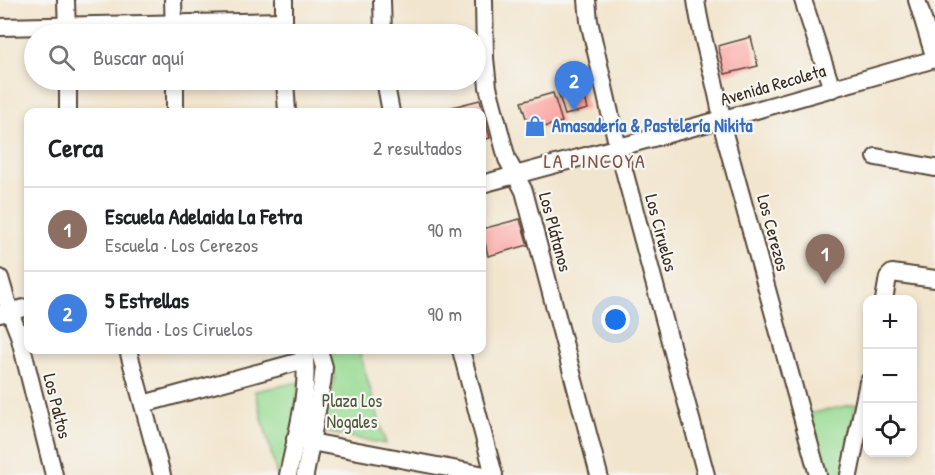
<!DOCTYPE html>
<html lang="es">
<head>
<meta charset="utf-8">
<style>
  :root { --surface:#fff; --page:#f2f2f2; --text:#202124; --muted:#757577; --line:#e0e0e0; --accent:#db2777 }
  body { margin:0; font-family:"Patrick Hand",sans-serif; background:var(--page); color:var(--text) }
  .controls { position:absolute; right:18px; bottom:18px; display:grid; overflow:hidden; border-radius:12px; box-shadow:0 3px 9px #0003 }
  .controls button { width:54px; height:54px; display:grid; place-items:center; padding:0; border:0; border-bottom:2px solid var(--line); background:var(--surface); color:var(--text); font:30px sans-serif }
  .you { position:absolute; left:616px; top:320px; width:21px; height:21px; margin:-15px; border:4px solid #fff; border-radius:50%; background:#1a73e8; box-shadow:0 0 0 9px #1a73e833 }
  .badge { display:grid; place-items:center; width:39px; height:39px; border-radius:50%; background:var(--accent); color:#fff; font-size:20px; font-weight:700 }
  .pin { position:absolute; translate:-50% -50px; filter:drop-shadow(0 2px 3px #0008) }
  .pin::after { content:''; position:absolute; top:32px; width:21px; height:18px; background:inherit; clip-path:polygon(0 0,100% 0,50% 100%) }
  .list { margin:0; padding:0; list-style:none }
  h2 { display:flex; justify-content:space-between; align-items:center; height:78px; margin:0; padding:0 24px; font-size:26px }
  h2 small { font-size:20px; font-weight:400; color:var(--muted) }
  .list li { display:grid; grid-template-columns:39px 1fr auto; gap:18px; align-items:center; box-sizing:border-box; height:84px; padding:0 24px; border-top:2px solid var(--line) }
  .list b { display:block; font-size:22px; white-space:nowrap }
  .list p { margin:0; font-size:20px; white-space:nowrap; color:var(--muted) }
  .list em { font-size:20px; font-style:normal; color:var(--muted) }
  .icon { flex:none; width:33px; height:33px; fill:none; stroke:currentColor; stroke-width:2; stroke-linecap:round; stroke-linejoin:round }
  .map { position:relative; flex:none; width:935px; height:475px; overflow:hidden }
  .search { position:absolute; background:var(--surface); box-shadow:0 3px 9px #0003; left:24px; top:24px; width:462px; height:66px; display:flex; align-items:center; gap:15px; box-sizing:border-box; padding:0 21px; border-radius:33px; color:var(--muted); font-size:22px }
  .panel { position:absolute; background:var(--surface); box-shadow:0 3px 9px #0003; left:24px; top:108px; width:462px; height:246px; border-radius:12px }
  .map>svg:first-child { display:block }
  .green { fill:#98db93; stroke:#6a8258; stroke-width:1.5 }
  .building { fill:#fca19d }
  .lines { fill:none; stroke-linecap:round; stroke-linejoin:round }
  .minor-casing { stroke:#564638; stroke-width:20 }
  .minor { stroke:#fff; stroke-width:16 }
  .labels { text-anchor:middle; stroke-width:4.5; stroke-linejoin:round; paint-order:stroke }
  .street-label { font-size:18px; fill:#3b2a1e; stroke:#f6f6f2 }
  .shop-label { font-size:18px; font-weight:bold; fill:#366cbe; stroke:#f6f6f2; text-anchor:start }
  .park-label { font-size:18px; fill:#52563b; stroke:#f6f6f2 }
  .neighbourhood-label { font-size:20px; letter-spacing:1.5px; fill:#7f544a; stroke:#f6f6f2 }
</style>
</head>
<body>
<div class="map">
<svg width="935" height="475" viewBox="0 0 935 475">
  <rect width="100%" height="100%" fill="#f6f6f2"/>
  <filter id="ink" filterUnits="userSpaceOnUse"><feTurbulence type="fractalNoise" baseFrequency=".0167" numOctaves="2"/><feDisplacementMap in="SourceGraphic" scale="12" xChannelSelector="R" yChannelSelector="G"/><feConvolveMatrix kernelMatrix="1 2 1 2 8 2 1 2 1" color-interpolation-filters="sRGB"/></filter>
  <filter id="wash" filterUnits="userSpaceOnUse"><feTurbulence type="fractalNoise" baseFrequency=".008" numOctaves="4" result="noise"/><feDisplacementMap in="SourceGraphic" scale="24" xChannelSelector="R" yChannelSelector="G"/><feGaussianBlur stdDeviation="1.35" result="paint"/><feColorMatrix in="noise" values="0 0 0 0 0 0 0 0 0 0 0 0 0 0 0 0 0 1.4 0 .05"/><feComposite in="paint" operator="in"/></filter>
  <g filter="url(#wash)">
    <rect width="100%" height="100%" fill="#f2e5ce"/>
    <g class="green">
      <path d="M328,350H359L386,444L323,432L335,376Z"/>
      <path d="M300,382L286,475H277L255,391Z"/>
      <path d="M856,404L843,475H825L808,414Z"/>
    </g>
    <g id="blocks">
      <g class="building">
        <path d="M751,37L758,66L725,74L718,46Z"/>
        <path d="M582,86L588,109L565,115L558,92Z"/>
        <path d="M553,93L562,122L530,131L521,102Z"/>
        <path d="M480,100L490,138L482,140V112H445L444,109Z"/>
        <path d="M520,219L528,245L488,256L482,229Z"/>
      </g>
    </g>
  </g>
  <g filter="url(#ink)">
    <use href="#blocks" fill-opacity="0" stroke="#564638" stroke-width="1.5"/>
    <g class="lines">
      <defs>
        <g id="minor">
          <path d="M66,0L67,34"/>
          <path d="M173,0L174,34"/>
          <path d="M284,0V34"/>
          <path d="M382,0L383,34"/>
          <path d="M484,0L485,58L488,87L507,159L524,191L599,475"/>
          <path d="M587,0L589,21L618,148L706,475"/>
          <path d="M696,0C702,45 719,88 724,133L818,475"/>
          <path d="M803,0L832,89"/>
          <path d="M917,0L935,59"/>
          <path d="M0,27L284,21"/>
          <path d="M68,80V112"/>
          <path d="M175,80V112"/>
          <path d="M285,80L287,112"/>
          <path d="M385,80L391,112"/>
          <path d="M876,157L935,168"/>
          <path d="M482,184L742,114L935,59"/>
          <path d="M0,278L10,312L19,335L54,475"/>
          <path d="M884,300L888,277L892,273L935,279"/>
          <path d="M0,314L28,307"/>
          <path d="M128,350L162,475"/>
          <path d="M461,350L494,475"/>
          <path d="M143,404L305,360"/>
          <path d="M295,439L485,475"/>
          <path d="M288,475C295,440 312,384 303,350"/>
          <path d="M305,475L322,384L324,367L319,350"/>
          <path d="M849,475L868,382"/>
        </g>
      </defs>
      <use href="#minor" class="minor-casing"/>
      <use href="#minor" class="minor"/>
    </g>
  </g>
  <defs>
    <symbol id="shop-bare" viewBox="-9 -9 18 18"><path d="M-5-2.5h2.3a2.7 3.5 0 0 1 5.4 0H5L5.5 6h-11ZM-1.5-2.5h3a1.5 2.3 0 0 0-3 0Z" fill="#3f7fe0" stroke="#f6f6f2" stroke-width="2.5" paint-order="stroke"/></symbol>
  </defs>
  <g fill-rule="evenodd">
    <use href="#shop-bare" x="520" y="111" width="30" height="30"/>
  </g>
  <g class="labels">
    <g class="street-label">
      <text transform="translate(773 85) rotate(-16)" y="6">Avenida Recoleta</text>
      <text transform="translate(555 232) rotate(75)" y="6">Los Plátanos</text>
      <text transform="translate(661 233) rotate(75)" y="6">Los Ciruelos</text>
      <text transform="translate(773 233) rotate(75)" y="6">Los Cerezos</text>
      <text transform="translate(57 406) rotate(76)" y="6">Los Paltos</text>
    </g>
    <g class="shop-label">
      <text x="552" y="132">Amasadería &amp; Pastelería Nikita</text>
    </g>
    <g class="park-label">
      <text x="352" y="407">Plaza Los<tspan x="352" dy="21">Nogales</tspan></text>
    </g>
    <g class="neighbourhood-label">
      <text x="595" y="168">LA PINCOYA</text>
    </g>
  </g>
</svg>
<div class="controls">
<button>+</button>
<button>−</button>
<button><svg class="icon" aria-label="locate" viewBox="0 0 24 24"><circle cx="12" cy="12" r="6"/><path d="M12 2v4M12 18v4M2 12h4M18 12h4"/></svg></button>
</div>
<div class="you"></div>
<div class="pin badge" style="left:825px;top:284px;background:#8d6e63">1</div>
<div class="pin badge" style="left:574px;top:111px;background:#3f7fe0">2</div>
<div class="search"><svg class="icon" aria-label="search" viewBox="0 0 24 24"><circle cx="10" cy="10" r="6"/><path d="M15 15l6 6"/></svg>Buscar aquí</div>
<section class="panel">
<h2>Cerca<small>2 resultados</small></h2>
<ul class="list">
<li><span class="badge" style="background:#8d6e63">1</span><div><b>Escuela Adelaida La Fetra</b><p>Escuela · Los Cerezos</p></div><em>90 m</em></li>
<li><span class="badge" style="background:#3f7fe0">2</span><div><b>5 Estrellas</b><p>Tienda · Los Ciruelos</p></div><em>90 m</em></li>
</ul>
</section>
</div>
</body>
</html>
